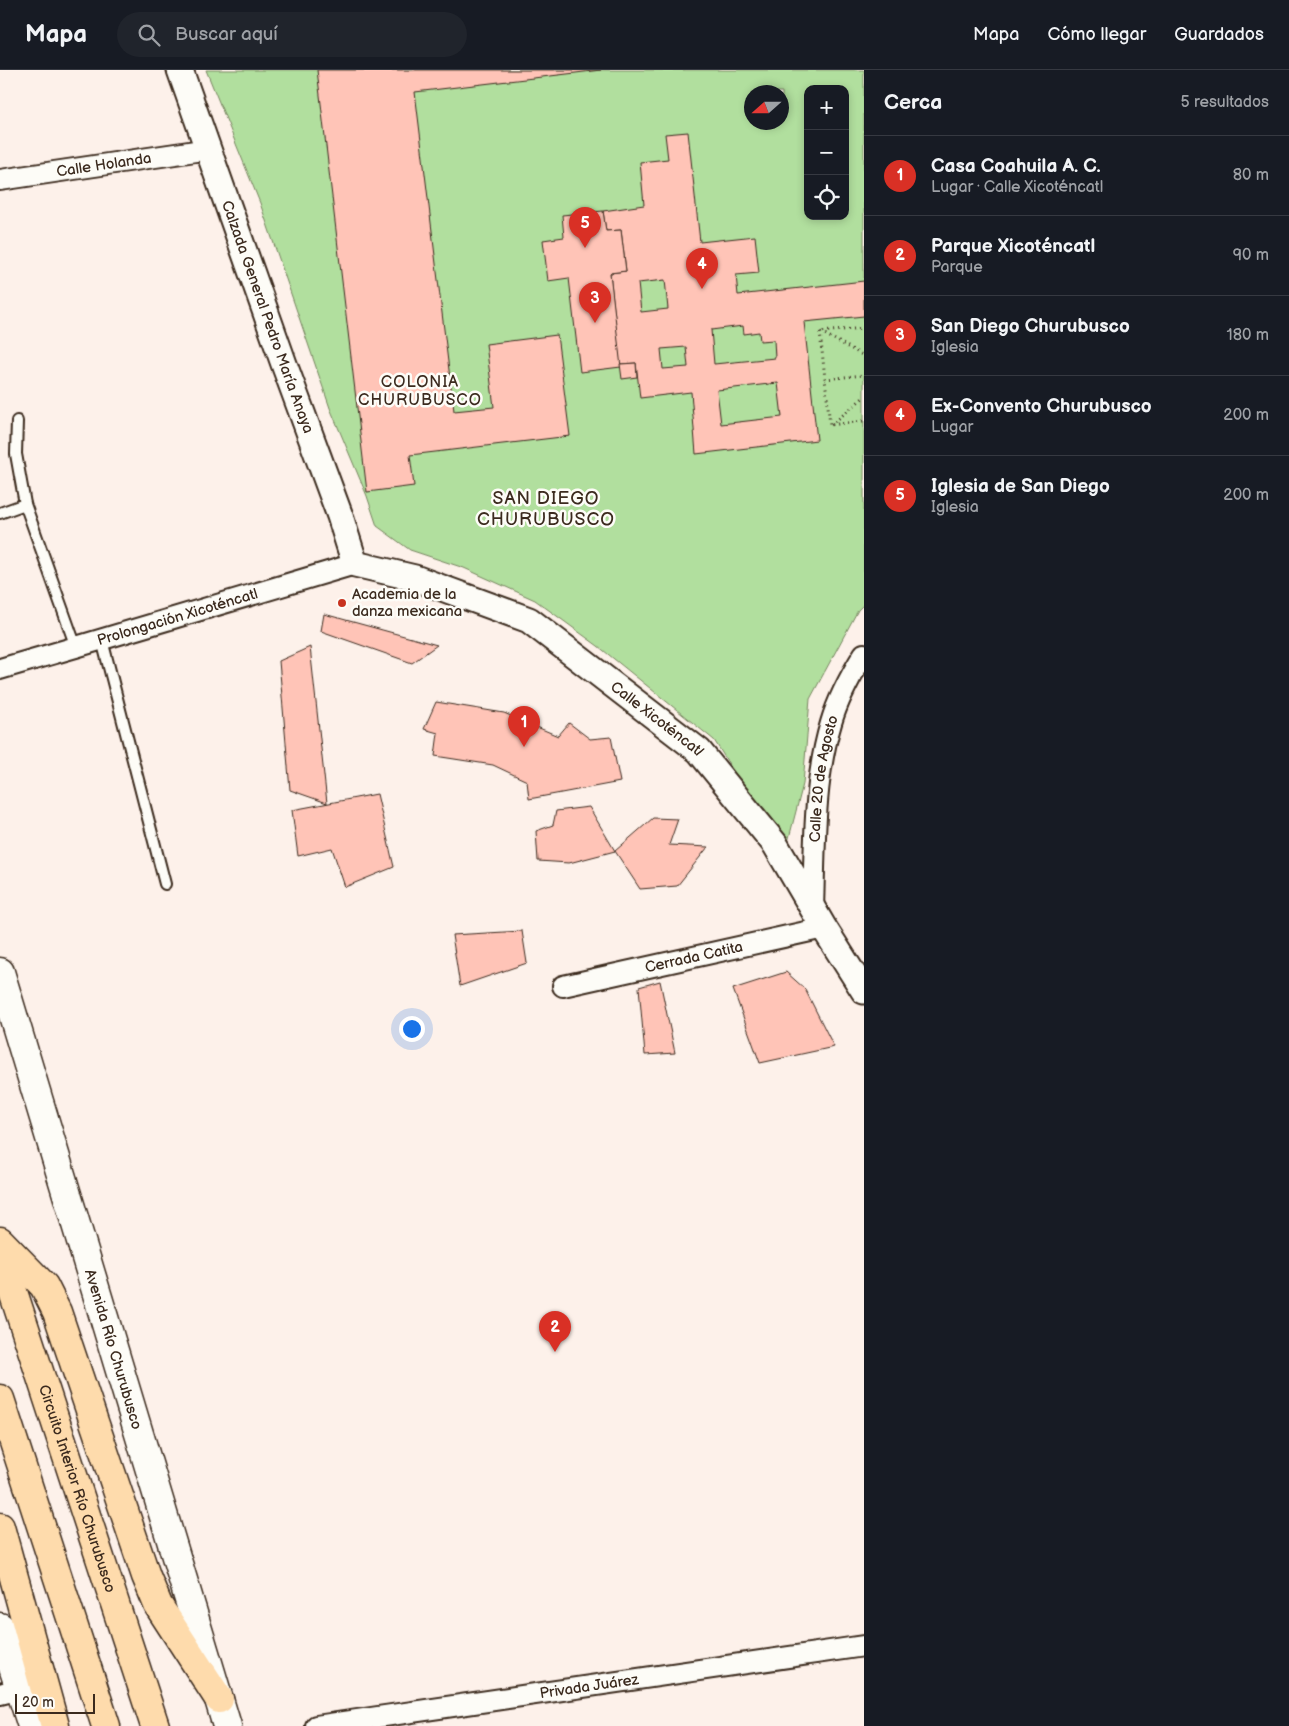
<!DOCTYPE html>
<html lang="es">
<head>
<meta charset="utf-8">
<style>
  :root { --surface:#171b24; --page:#20242c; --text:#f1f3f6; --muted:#9ea1a6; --line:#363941; --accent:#d93025 }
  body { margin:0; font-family:"Balsamiq Sans",sans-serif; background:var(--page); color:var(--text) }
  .controls { position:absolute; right:15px; top:15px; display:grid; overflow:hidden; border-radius:10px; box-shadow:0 2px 8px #0003 }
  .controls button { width:45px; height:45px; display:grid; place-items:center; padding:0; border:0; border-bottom:1px solid var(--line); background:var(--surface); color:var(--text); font:25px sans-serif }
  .compass { position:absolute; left:744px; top:15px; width:45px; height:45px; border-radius:50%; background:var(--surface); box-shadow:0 2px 8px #0003; rotate:249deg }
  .scale { position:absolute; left:15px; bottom:12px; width:80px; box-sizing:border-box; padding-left:5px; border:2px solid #3b2a1e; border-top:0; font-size:14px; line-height:18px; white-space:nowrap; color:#3b2a1e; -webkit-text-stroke:4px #fdfcf7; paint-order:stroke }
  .you { position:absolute; left:411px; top:958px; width:18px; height:18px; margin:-12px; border:4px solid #fff; border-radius:50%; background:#1a73e8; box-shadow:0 0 0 8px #1a73e833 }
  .badge { display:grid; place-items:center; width:32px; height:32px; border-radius:50%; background:var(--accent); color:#fff; font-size:16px; font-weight:700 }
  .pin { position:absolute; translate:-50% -41px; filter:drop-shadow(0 1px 2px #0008) }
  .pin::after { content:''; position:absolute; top:26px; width:18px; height:15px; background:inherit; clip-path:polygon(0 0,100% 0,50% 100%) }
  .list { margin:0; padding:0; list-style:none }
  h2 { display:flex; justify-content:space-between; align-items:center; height:65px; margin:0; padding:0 20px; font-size:21px }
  h2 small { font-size:16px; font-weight:400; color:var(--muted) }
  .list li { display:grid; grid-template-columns:32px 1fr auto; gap:15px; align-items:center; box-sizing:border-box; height:80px; padding:0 20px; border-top:1px solid var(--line) }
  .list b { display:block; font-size:19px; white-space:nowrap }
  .list p { margin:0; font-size:16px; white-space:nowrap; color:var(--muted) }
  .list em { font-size:16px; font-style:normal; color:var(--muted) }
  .icon { flex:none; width:28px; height:28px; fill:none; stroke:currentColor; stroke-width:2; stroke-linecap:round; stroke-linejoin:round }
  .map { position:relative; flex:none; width:864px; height:1656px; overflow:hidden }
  header { display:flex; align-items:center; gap:30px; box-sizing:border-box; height:70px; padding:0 25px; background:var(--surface); border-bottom:1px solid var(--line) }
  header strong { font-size:24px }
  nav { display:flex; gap:28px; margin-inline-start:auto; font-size:18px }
  .search { width:350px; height:45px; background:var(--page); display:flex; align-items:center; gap:12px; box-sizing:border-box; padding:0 18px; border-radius:28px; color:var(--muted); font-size:19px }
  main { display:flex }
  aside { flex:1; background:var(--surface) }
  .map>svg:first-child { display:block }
  .green { fill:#b1df9e; stroke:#76845e; fill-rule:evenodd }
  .building { fill:#ffc4b7; stroke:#3b2a1e; fill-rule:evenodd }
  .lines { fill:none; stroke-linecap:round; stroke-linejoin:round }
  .service-casing { stroke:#3b2a1e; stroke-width:14 }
  .minor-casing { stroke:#3b2a1e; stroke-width:24 }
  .tertiary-casing { stroke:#3b2a1e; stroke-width:29 }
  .secondary-casing { stroke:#3b2a1e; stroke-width:31 }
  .motorway-casing { stroke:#3b2a1e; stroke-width:31 }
  .path { stroke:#3b2a1e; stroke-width:3; stroke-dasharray:1 4; stroke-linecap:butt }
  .service { stroke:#fdfcf7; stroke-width:10 }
  .minor { stroke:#fdfcf7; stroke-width:20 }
  .tertiary { stroke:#fdfcf7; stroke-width:25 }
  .secondary { stroke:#fdfcf7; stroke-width:28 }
  .motorway { stroke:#fedbac; stroke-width:28 }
  .poi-dot { fill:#c8321e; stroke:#fdfcf7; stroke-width:2 }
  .labels { text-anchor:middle; stroke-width:5; stroke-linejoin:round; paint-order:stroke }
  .street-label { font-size:15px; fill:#3b2a1e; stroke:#fdfcf7 }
  .poi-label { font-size:15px; fill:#3b2a1e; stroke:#fdfcf7; text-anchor:start }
  .neighbourhood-label { font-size:16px; letter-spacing:1px; fill:#3b2a1e; stroke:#fdfcf7 }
  .quarter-label { font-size:18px; letter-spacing:1px; fill:#3b2a1e; stroke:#fdfcf7 }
</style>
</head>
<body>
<header>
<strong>Mapa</strong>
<div class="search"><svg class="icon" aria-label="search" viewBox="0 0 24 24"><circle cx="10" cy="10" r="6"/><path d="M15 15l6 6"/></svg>Buscar aquí</div>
<nav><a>Mapa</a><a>Cómo llegar</a><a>Guardados</a></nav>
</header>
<main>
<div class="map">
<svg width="864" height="1656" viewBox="0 0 864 1656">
  <rect width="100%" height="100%" fill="#fdf1ea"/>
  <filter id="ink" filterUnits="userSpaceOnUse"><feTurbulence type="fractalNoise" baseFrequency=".02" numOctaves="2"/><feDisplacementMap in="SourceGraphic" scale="10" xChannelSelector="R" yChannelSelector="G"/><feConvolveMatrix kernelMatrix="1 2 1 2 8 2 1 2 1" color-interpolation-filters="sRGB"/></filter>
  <g filter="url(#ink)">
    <path class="green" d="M206,0H864V534L858,540L810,629L803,714L788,772L780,776L714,670L598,576L535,530L464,498L410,480L377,456L367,426L330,338L260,133ZM808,19H845V146H808ZM752,22H782V52H752Z"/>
    <g class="building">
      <path d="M317,0H601L415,22L454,341L494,337L486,274L557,265L570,366L410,385L414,416L367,422Z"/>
      <path d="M688,62L700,172L755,166L759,203L736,205L738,225L864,211V246L804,252L817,370L696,384L691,322L640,328L636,293L620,294L610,203L626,201L621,160L606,161L603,141L644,135L640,92L668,89L665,64ZM665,210L668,239L641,242L638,213ZM743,256L744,264L759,262L760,271L774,270L775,288L714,294L711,260ZM686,277L688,297L663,299L661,279ZM778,313L782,347L721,354L717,320Z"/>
      <path d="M603,141L606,161L621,160L626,201L610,203L621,297L580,302L569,208L548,211L543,170L564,167L562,145Z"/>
      <path d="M636,293L637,307L622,309L620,294Z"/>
      <path d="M324,544L437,575L412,593L321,561Z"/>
      <path d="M310,577L327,733L290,720L279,591Z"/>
      <path d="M436,632L504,643L558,666L569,653L590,669L611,667L620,712L529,729L527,711L493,695L435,686L438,663L424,659Z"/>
      <path d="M377,724L394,797L345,817L332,778L298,786L292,740Z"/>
      <path d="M589,737L615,781L569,793L538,791L536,761L553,755L556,741Z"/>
      <path d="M653,748L678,749L669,775L708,777L677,816L640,819L615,781Z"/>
      <path d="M522,861L527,893L460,916L452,865Z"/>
      <path d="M786,902L805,919L834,977L760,993L733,919Z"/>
      <path d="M660,911L675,983L645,985L639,917Z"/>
    </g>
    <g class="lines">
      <defs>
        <g id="service">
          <path d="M17,351L16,384L25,434L76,577"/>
          <path d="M0,443L25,434"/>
          <path d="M102,570L165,814"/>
        </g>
        <g id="minor">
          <path id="s1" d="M0,110L209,79"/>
          <path id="s2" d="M0,599L76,577L355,494"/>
          <path id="s3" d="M813,840C815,778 813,713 831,653C838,629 851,605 864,584"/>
          <path id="s4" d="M563,916L824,858"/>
          <path d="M0,1624L20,1619"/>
          <path id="s5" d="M316,1656L864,1576"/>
        </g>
        <g id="tertiary">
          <path id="s6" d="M180,0L284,294L340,446L355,494L415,508L529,550L699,681L775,774L824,858L864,921"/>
        </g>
        <g id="secondary">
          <path id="s7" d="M0,902L227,1656"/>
          <path d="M0,1557L32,1656"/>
        </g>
        <g id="motorway">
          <path d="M0,1171L44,1216L57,1242L146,1506L158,1535L219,1629"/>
          <path id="s8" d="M0,1182L155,1656"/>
          <path d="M0,1329L106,1656"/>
          <path d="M0,1457L55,1656"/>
        </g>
      </defs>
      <use href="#service" class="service-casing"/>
      <use href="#minor" class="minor-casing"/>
      <use href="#tertiary" class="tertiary-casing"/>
      <use href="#secondary" class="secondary-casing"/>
      <use href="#motorway" class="motorway-casing"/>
      <g class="path">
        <path d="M864,258L820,262L830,355L864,351"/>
        <path d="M821,262L864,286"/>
        <path d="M825,309L864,305"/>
        <path d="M831,355L864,327"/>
      </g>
      <use href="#service" class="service"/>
      <use href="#minor" class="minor"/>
      <use href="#tertiary" class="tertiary"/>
      <use href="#secondary" class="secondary"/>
      <use href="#motorway" class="motorway"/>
    </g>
  </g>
  <circle class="poi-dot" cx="342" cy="533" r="5"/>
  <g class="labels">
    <g class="street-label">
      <text dy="5" stroke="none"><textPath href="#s1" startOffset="105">Calle Holanda</textPath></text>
      <text dy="5" stroke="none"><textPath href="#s6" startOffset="262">Calzada General Pedro María Anaya</textPath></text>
      <text dy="5" stroke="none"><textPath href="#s2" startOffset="185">Prolongación Xicoténcatl</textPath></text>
      <text dy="5" stroke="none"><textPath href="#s6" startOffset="869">Calle Xicoténcatl</textPath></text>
      <text dy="5" stroke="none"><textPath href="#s3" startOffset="132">Calle 20 de Agosto</textPath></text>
      <text dy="5" stroke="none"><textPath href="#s4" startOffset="134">Cerrada Catita</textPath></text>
      <text dy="5" stroke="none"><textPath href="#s7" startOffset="394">Avenida Río Churubusco</textPath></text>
      <text dy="5" stroke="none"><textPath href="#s8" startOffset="249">Circuito Interior Río Churubusco</textPath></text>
      <text dy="5" stroke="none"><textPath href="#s5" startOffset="276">Privada Juárez</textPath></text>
    </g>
    <g class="poi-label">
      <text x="352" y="529">Academia de la<tspan x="352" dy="17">danza mexicana</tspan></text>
    </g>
    <g class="neighbourhood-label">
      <text x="420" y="317">COLONIA<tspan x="420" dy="18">CHURUBUSCO</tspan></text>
    </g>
    <g class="quarter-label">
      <text x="546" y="434">SAN DIEGO<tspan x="546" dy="21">CHURUBUSCO</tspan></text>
    </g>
  </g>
</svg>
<div class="controls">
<button>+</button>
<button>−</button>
<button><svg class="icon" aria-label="locate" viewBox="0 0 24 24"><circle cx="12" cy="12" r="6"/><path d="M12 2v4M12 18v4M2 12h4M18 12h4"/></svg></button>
</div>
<svg class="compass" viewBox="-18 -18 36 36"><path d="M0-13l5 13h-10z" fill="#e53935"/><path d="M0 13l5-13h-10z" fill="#9ea1a6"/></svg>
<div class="scale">20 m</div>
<div class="you"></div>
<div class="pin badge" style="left:524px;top:677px">1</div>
<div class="pin badge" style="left:555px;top:1282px">2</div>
<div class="pin badge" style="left:595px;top:253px">3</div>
<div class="pin badge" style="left:702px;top:219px">4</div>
<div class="pin badge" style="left:585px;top:178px">5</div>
</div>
<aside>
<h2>Cerca<small>5 resultados</small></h2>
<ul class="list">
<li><span class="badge">1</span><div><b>Casa Coahuila A. C.</b><p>Lugar · Calle Xicoténcatl</p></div><em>80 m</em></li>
<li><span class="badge">2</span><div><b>Parque Xicoténcatl</b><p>Parque</p></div><em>90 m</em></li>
<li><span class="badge">3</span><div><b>San Diego Churubusco</b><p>Iglesia</p></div><em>180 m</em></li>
<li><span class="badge">4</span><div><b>Ex-Convento Churubusco</b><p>Lugar</p></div><em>200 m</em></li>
<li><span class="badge">5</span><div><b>Iglesia de San Diego</b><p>Iglesia</p></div><em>200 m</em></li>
</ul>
</aside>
</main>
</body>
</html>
